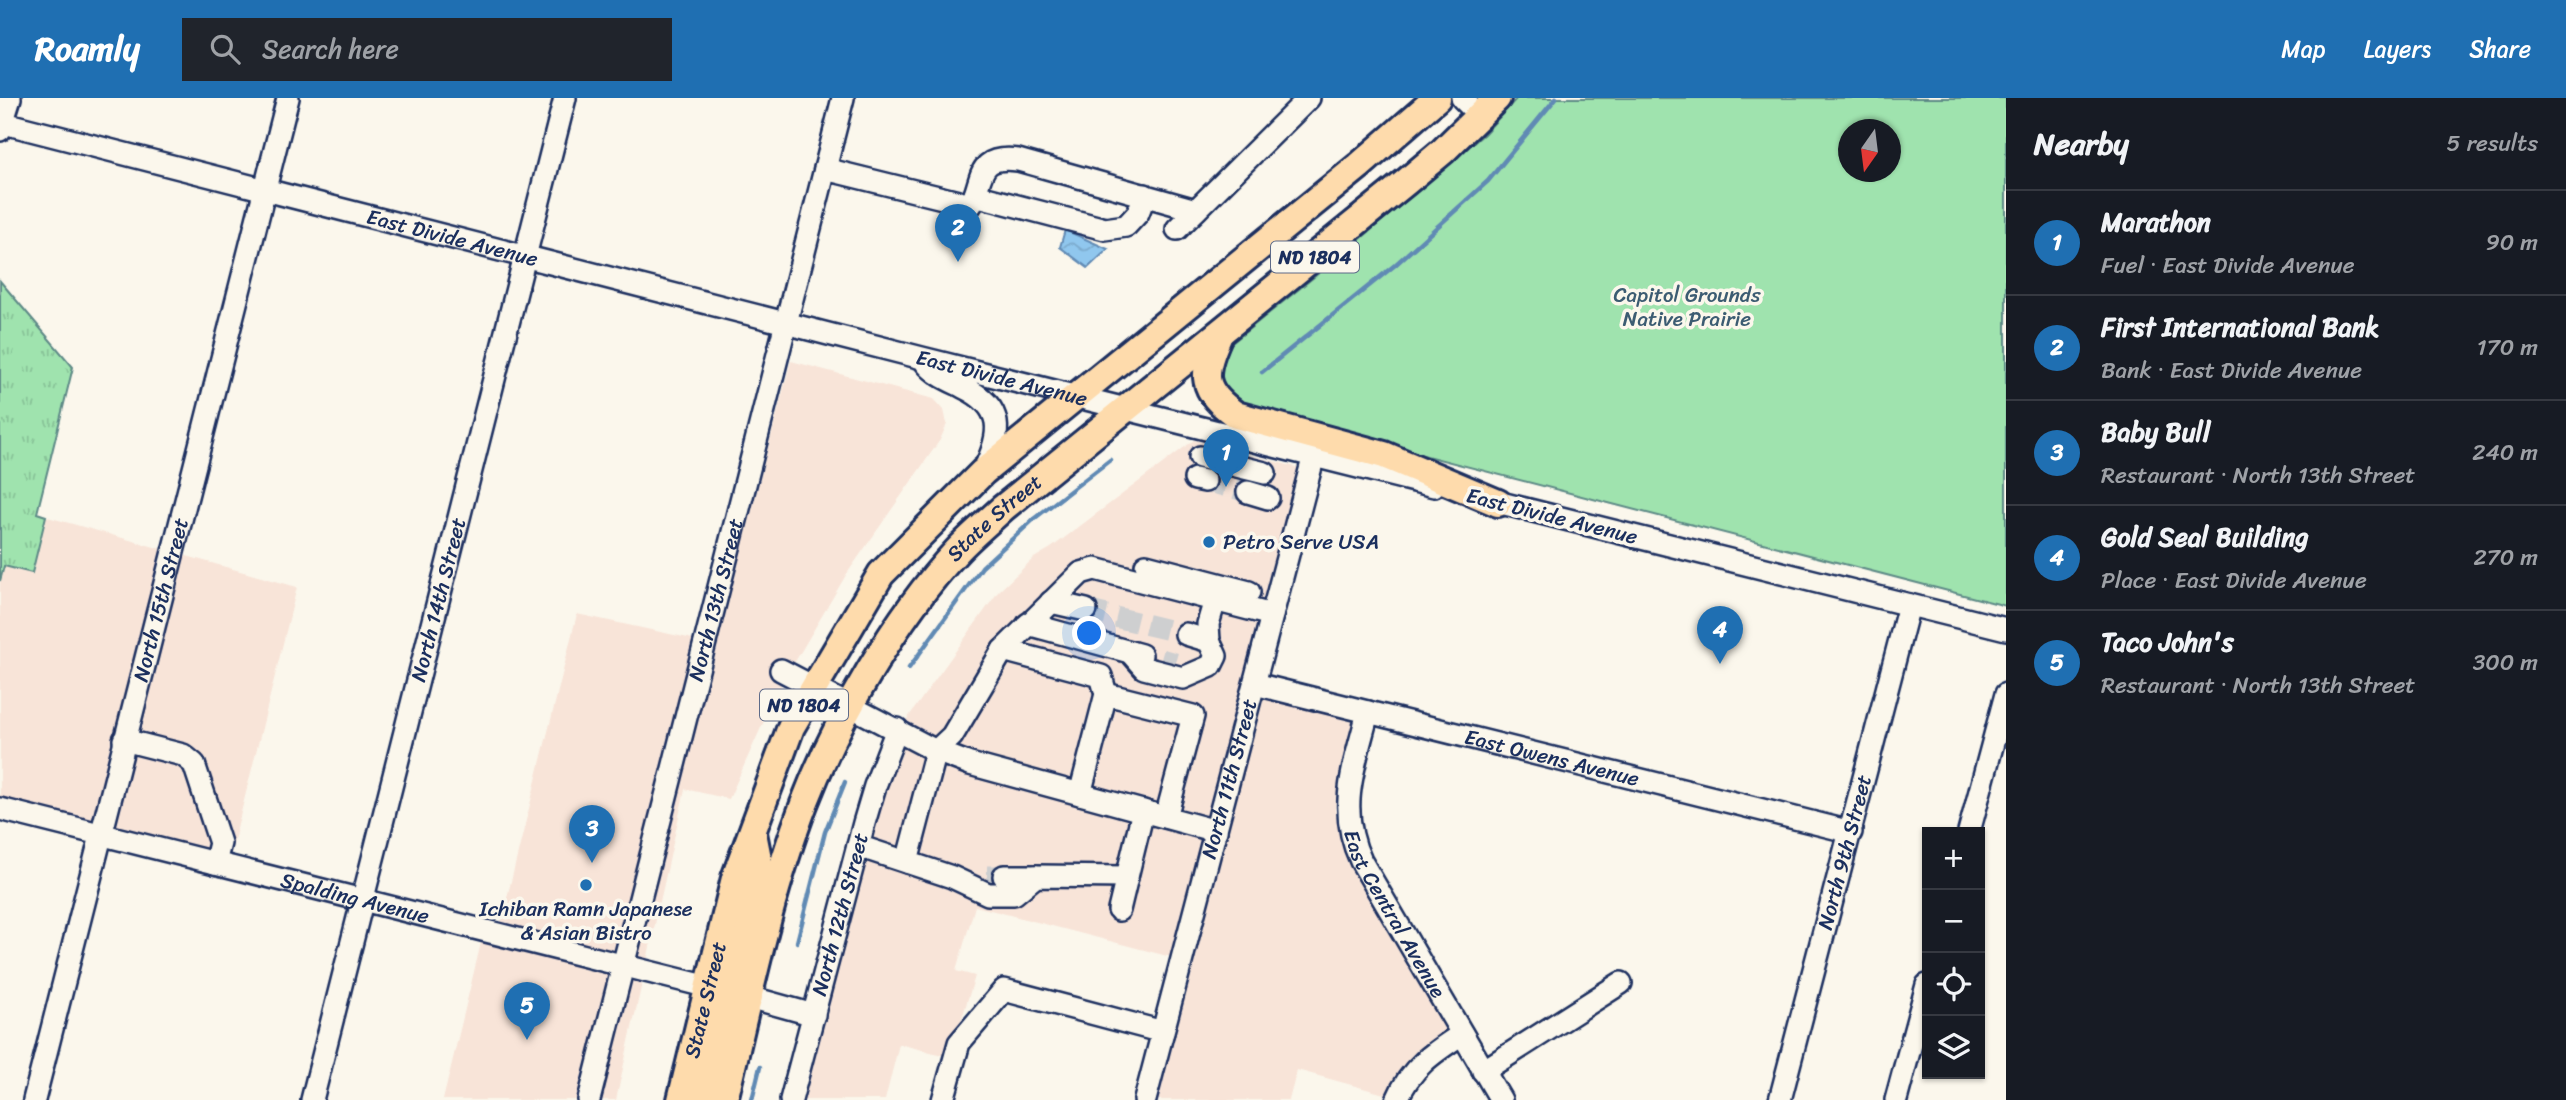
<!DOCTYPE html>
<html lang="en">
<head>
<meta charset="utf-8">
<style>
  :root { --surface:#171b24; --page:#20242c; --text:#f1f3f6; --muted:#9ea1a6; --line:#363941; --accent:#1f6fb2 }
  body { margin:0; font-family:Sriracha,sans-serif; background:var(--page); color:var(--text) }
  .controls { position:absolute; right:21px; bottom:21px; display:grid; overflow:hidden; border-radius:0px; box-shadow:0 2px 5px #0004 }
  .controls button { width:63px; height:63px; display:grid; place-items:center; padding:0; border:0; border-bottom:2px solid var(--line); background:var(--surface); color:var(--text); font:35px sans-serif }
  .compass { position:absolute; left:1838px; top:21px; width:63px; height:63px; border-radius:50%; background:var(--surface); box-shadow:0 2px 5px #0004; rotate:194deg }
  .you { position:absolute; left:1090px; top:536px; width:24px; height:24px; margin:-18px; border:5px solid #fff; border-radius:50%; background:#1a73e8; box-shadow:0 0 0 10px #1a73e833 }
  .badge { display:grid; place-items:center; width:46px; height:46px; border-radius:50%; background:var(--accent); color:#fff; font-size:23px; font-weight:700 }
  .pin { position:absolute; translate:-50% -58px; filter:drop-shadow(0 2px 4px #0008) }
  .pin::after { content:''; position:absolute; top:37px; width:24px; height:21px; background:inherit; clip-path:polygon(0 0,100% 0,50% 100%) }
  .list { margin:0; padding:0; list-style:none }
  h2 { display:flex; justify-content:space-between; align-items:center; height:91px; margin:0; padding:0 28px; font-size:30px }
  h2 small { font-size:23px; font-weight:400; color:var(--muted) }
  .list li { display:grid; grid-template-columns:46px 1fr auto; gap:21px; align-items:center; box-sizing:border-box; height:105px; padding:0 28px; border-top:2px solid var(--line) }
  .list b { display:block; font-size:26px; white-space:nowrap }
  .list p { margin:0; font-size:23px; white-space:nowrap; color:var(--muted) }
  .list em { font-size:23px; font-style:normal; color:var(--muted) }
  .icon { flex:none; width:38px; height:38px; fill:none; stroke:currentColor; stroke-width:2; stroke-linecap:round; stroke-linejoin:round }
  .map { position:relative; flex:none; width:2006px; height:1002px; overflow:hidden }
  header { display:flex; align-items:center; gap:42px; box-sizing:border-box; height:98px; padding:0 35px; background:var(--accent); color:#fff }
  header strong { font-size:33px }
  nav { display:flex; gap:38px; margin-inline-start:auto; font-size:24px }
  .search { width:490px; height:63px; background:var(--page); display:flex; align-items:center; gap:18px; box-sizing:border-box; padding:0 24px; border-radius:0px; color:var(--muted); font-size:26px }
  main { display:flex }
  aside { flex:1; background:var(--surface) }
  .map>svg:first-child { display:block }
  .built { fill:#f8e4d8 }
  .grass { fill:url(#grass-tufts); stroke:#5d8986; stroke-width:2 }
  .park { fill:#9fe3ae; stroke:#5d8986; stroke-width:2; fill-rule:evenodd }
  .water { fill:url(#water-waves); stroke:#618ab4; stroke-width:2 }
  .lines { fill:none; stroke-linecap:round; stroke-linejoin:round }
  .stream { stroke:#618ab4; stroke-width:4.5 }
  .minor-tunnel { stroke:#cecfd0; stroke-width:21; stroke-dasharray:21 10; stroke-linecap:butt }
  .minor-casing { stroke:#1b2f5e; stroke-width:26 }
  .major-casing { stroke:#1b2f5e; stroke-width:32 }
  .minor { stroke:#fbf7ec; stroke-width:21 }
  .major { stroke:#fedbac; stroke-width:26 }
  .poi-dot { fill:#1f6fb2; stroke:#fbf7ec; stroke-width:2.5 }
  .labels { text-anchor:middle; stroke-width:7; stroke-linejoin:round; paint-order:stroke }
  .shield { fill:#fbf7ec; stroke:#5e6b89; stroke-width:2 }
  .shield-label { font-size:19px; font-weight:bold; fill:#1b2f5e }
  .street-label { font-size:21px; fill:#1b2f5e; stroke:#fbf7ec }
  .park-label { font-size:21px; fill:#3c5c72; stroke:#fbf7ec }
  .poi-label { font-size:21px; fill:#1b2f5e; stroke:#fbf7ec; text-anchor:start }
</style>
</head>
<body>
<header>
<strong>Roamly</strong>
<div class="search"><svg class="icon" aria-label="search" viewBox="0 0 24 24"><circle cx="10" cy="10" r="6"/><path d="M15 15l6 6"/></svg>Search here</div>
<nav><a>Map</a><a>Layers</a><a>Share</a></nav>
</header>
<main>
<div class="map">
<svg width="2006" height="1002" viewBox="0 0 2006 1002">
  <defs>
    <pattern id="grass-tufts" width="24" height="20" patternUnits="userSpaceOnUse" patternTransform="scale(1.75)"><rect width="24" height="20" fill="#9fe3ae"/><path d="M3 7l-1-3M5 7V3M7 7l1-3M15 17l-1-3M17 17v-4M19 17l1-3" fill="none" stroke="#88c398"/></pattern>
    <pattern id="water-waves" width="16" height="10" patternUnits="userSpaceOnUse" patternTransform="scale(1.75)"><rect width="16" height="10" fill="#90c7ee"/><path d="M0 5q4-4 8 0t8 0" fill="none" stroke="#7cabce"/></pattern>
  </defs>
  <rect width="100%" height="100%" fill="#fbf7ec"/>
  <filter id="ink" filterUnits="userSpaceOnUse"><feTurbulence type="fractalNoise" baseFrequency=".0143" numOctaves="2"/><feDisplacementMap in="SourceGraphic" scale="14" xChannelSelector="R" yChannelSelector="G"/><feConvolveMatrix kernelMatrix="1 2 1 2 8 2 1 2 1" color-interpolation-filters="sRGB"/></filter>
  <g filter="url(#ink)">
    <g class="built">
      <path d="M0,183L73,269L37,416L297,489L230,759L0,699Z"/>
      <path d="M791,263L934,301L944,312L947,326L940,342L846,477L776,596L729,701L685,691L616,1002H443L486,824L500,828L577,516L716,546Z"/>
      <path d="M1194,342L1303,371L1246,590L1360,620L1336,698L1335,712L1338,728L1349,753L1448,930L1401,972L1388,997L1297,972L1289,1002H1138L1175,860L975,808L956,873L975,878L950,959L899,946L885,1002H800L860,778L907,621L998,494L1034,460L1051,450Z"/>
    </g>
    <path class="grass" d="M0,183L73,269L37,415L46,418L32,475L4,468L0,483Z"/>
    <path class="park" d="M1517,0H2006V508L1230,307L1209,280L1217,257L1350,150L1484,36ZM1848,32H1890V74H1848Z"/>
    <path class="water" d="M1065,132L1108,151L1088,170L1060,149Z"/>
    <g class="lines">
      <g class="stream">
        <path d="M1262,274L1395,167L1488,83L1556,0"/>
        <path d="M909,570L982,469L1035,420L1110,362"/>
        <path d="M797,844L825,734L845,684"/>
        <path d="M752,1002L760,969"/>
      </g>
      <g class="minor-tunnel">
        <path d="M1205,383L1248,394"/>
        <path d="M1086,512L1186,536"/>
        <path d="M1161,561L1175,565"/>
        <path d="M987,778H1004"/>
      </g>
      <defs>
        <g id="minor">
          <path d="M1462,0L1480,18"/>
          <path id="s1" d="M0,24L922,260L1434,388"/>
          <path d="M0,32L10,0"/>
          <path d="M825,71L971,107C984,79 976,57 1018,62L1196,112"/>
          <path d="M975,97L1105,131L1126,128L1138,115L1145,97"/>
          <path d="M1177,131L1309,0"/>
          <path d="M926,265C936,277 949,282 963,289C1005,309 1002,335 984,372"/>
          <path d="M1200,359L1265,375"/>
          <path d="M1195,381L1205,383"/>
          <path d="M1248,394L1268,400"/>
          <path d="M1485,401L2006,531"/>
          <path d="M1146,467L1249,494"/>
          <path d="M1051,504L1086,512"/>
          <path d="M1028,526L1141,557"/>
          <path d="M1209,543L1208,526L1215,502"/>
          <path d="M1003,552L1101,578L1106,596"/>
          <path d="M1130,554L1144,570L1183,580L1211,568L1216,558L1209,543L1186,536"/>
          <path d="M781,572L936,653L970,666L1216,733"/>
          <path id="s2" d="M1255,586L1851,734"/>
          <path id="s3" d="M1368,614C1355,667 1336,710 1361,763L1501,1002"/>
          <path d="M124,642L183,657L194,666L220,745L215,765"/>
          <path d="M1080,696L1106,596L1193,618L1166,719"/>
          <path id="s4" d="M0,711L709,889"/>
          <path d="M1969,734L2006,596"/>
          <path d="M858,748L952,779L988,796H1014L1036,778L1127,779"/>
          <path d="M907,764L936,653L952,638L1003,552L1081,475L1095,471L1272,517"/>
          <path d="M1004,778H1036"/>
          <path d="M1119,812L1143,713"/>
          <path d="M749,899L814,917"/>
          <path d="M1483,973L1621,885"/>
          <path id="s5" d="M34,1002L288,0"/>
          <path id="s6" d="M312,1002L565,0"/>
          <path id="s7" d="M589,1002L843,0"/>
          <path id="s8" d="M791,1002L864,725L875,688L897,631"/>
          <path d="M943,1002L959,945L1004,892L1163,934"/>
          <path id="s9" d="M1145,1002L1314,357"/>
          <path d="M1397,1002C1410,970 1434,954 1462,936"/>
          <path id="s10" d="M1780,1002L1909,507"/>
          <path d="M1896,1002L1927,887"/>
        </g>
        <g id="major">
          <path d="M1218,239C1201,277 1201,292 1236,317L1384,357L1498,405"/>
          <path d="M749,899C739,894 734,891 734,879L760,771L753,735"/>
          <path id="s11" d="M681,1002L735,780L791,629L881,476L983,374L1359,68L1437,0"/>
          <path d="M705,1002L728,906L722,894L709,889"/>
          <path id="s12" d="M724,1002C748,903 768,801 804,706C836,623 896,518 957,453C971,438 988,424 1003,410L1406,84L1443,53L1497,0"/>
        </g>
      </defs>
      <use href="#minor" class="minor-casing"/>
      <use href="#major" class="major-casing"/>
      <use href="#minor" class="minor"/>
      <use href="#major" class="major"/>
    </g>
  </g>
  <g class="poi-dot">
    <circle cx="1209" cy="444" r="7"/>
    <circle cx="586" cy="787" r="7"/>
  </g>
  <g class="labels">
    <g class="shield">
      <rect x="1271" y="143.5" width="88" height="31" rx="5"/>
      <rect x="760" y="591.5" width="88" height="31" rx="5"/>
    </g>
    <g class="shield-label">
      <text x="1315" y="166">ND 1804</text>
      <text x="804" y="614">ND 1804</text>
    </g>
    <g class="street-label">
      <text dy="7" stroke="none"><textPath href="#s1" startOffset="467">East Divide Avenue</textPath></text>
      <text dy="7" stroke="none"><textPath href="#s1" startOffset="1034">East Divide Avenue</textPath></text>
      <text transform="translate(1552 418) rotate(14)" y="7">East Divide Avenue</text>
      <text dy="7" stroke="none"><textPath href="#s12" startOffset="654">State Street</textPath></text>
      <text dy="7" stroke="none"><textPath href="#s5" startOffset="516">North 15th Street</textPath></text>
      <text dy="7" stroke="none"><textPath href="#s6" startOffset="516">North 14th Street</textPath></text>
      <text dy="7" stroke="none"><textPath href="#s7" startOffset="516">North 13th Street</textPath></text>
      <text dy="7" stroke="none"><textPath href="#s2" startOffset="306">East Owens Avenue</textPath></text>
      <text dy="7" stroke="none"><textPath href="#s9" startOffset="332">North 11th Street</textPath></text>
      <text dy="7" stroke="none"><textPath href="#s10" startOffset="256">North 9th Street</textPath></text>
      <text dy="7" stroke="none"><textPath href="#s4" startOffset="366">Spalding Avenue</textPath></text>
      <text dy="7" stroke="none"><textPath href="#s8" startOffset="192">North 12th Street</textPath></text>
      <text dy="7" stroke="none"><textPath href="#s3" startOffset="215">East Central Avenue</textPath></text>
      <text dy="7" stroke="none"><textPath href="#s11" startOffset="103">State Street</textPath></text>
    </g>
    <g class="park-label">
      <text x="1687" y="204">Capitol Grounds<tspan x="1687" dy="24">Native Prairie</tspan></text>
    </g>
    <g class="poi-label">
      <text x="1223" y="451">Petro Serve USA</text>
      <text x="586" y="818" text-anchor="middle">Ichiban Ramn Japanese<tspan x="586" dy="24">&amp; Asian Bistro</tspan></text>
    </g>
  </g>
</svg>
<div class="controls">
<button>+</button>
<button>−</button>
<button><svg class="icon" aria-label="locate" viewBox="0 0 24 24"><circle cx="12" cy="12" r="6"/><path d="M12 2v4M12 18v4M2 12h4M18 12h4"/></svg></button>
<button><svg class="icon" aria-label="layers" viewBox="0 0 24 24"><path d="M12 4l9 5-9 5-9-5zM3 14l9 5 9-5"/></svg></button>
</div>
<svg class="compass" viewBox="-18 -18 36 36"><path d="M0-13l5 13h-10z" fill="#e53935"/><path d="M0 13l5-13h-10z" fill="#9ea1a6"/></svg>
<div class="you"></div>
<div class="pin badge" style="left:1226px;top:389px">1</div>
<div class="pin badge" style="left:958px;top:164px">2</div>
<div class="pin badge" style="left:592px;top:765px">3</div>
<div class="pin badge" style="left:1720px;top:566px">4</div>
<div class="pin badge" style="left:527px;top:942px">5</div>
</div>
<aside>
<h2>Nearby<small>5 results</small></h2>
<ul class="list">
<li><span class="badge">1</span><div><b>Marathon</b><p>Fuel · East Divide Avenue</p></div><em>90 m</em></li>
<li><span class="badge">2</span><div><b>First International Bank</b><p>Bank · East Divide Avenue</p></div><em>170 m</em></li>
<li><span class="badge">3</span><div><b>Baby Bull</b><p>Restaurant · North 13th Street</p></div><em>240 m</em></li>
<li><span class="badge">4</span><div><b>Gold Seal Building</b><p>Place · East Divide Avenue</p></div><em>270 m</em></li>
<li><span class="badge">5</span><div><b>Taco John's</b><p>Restaurant · North 13th Street</p></div><em>300 m</em></li>
</ul>
</aside>
</main>
</body>
</html>
